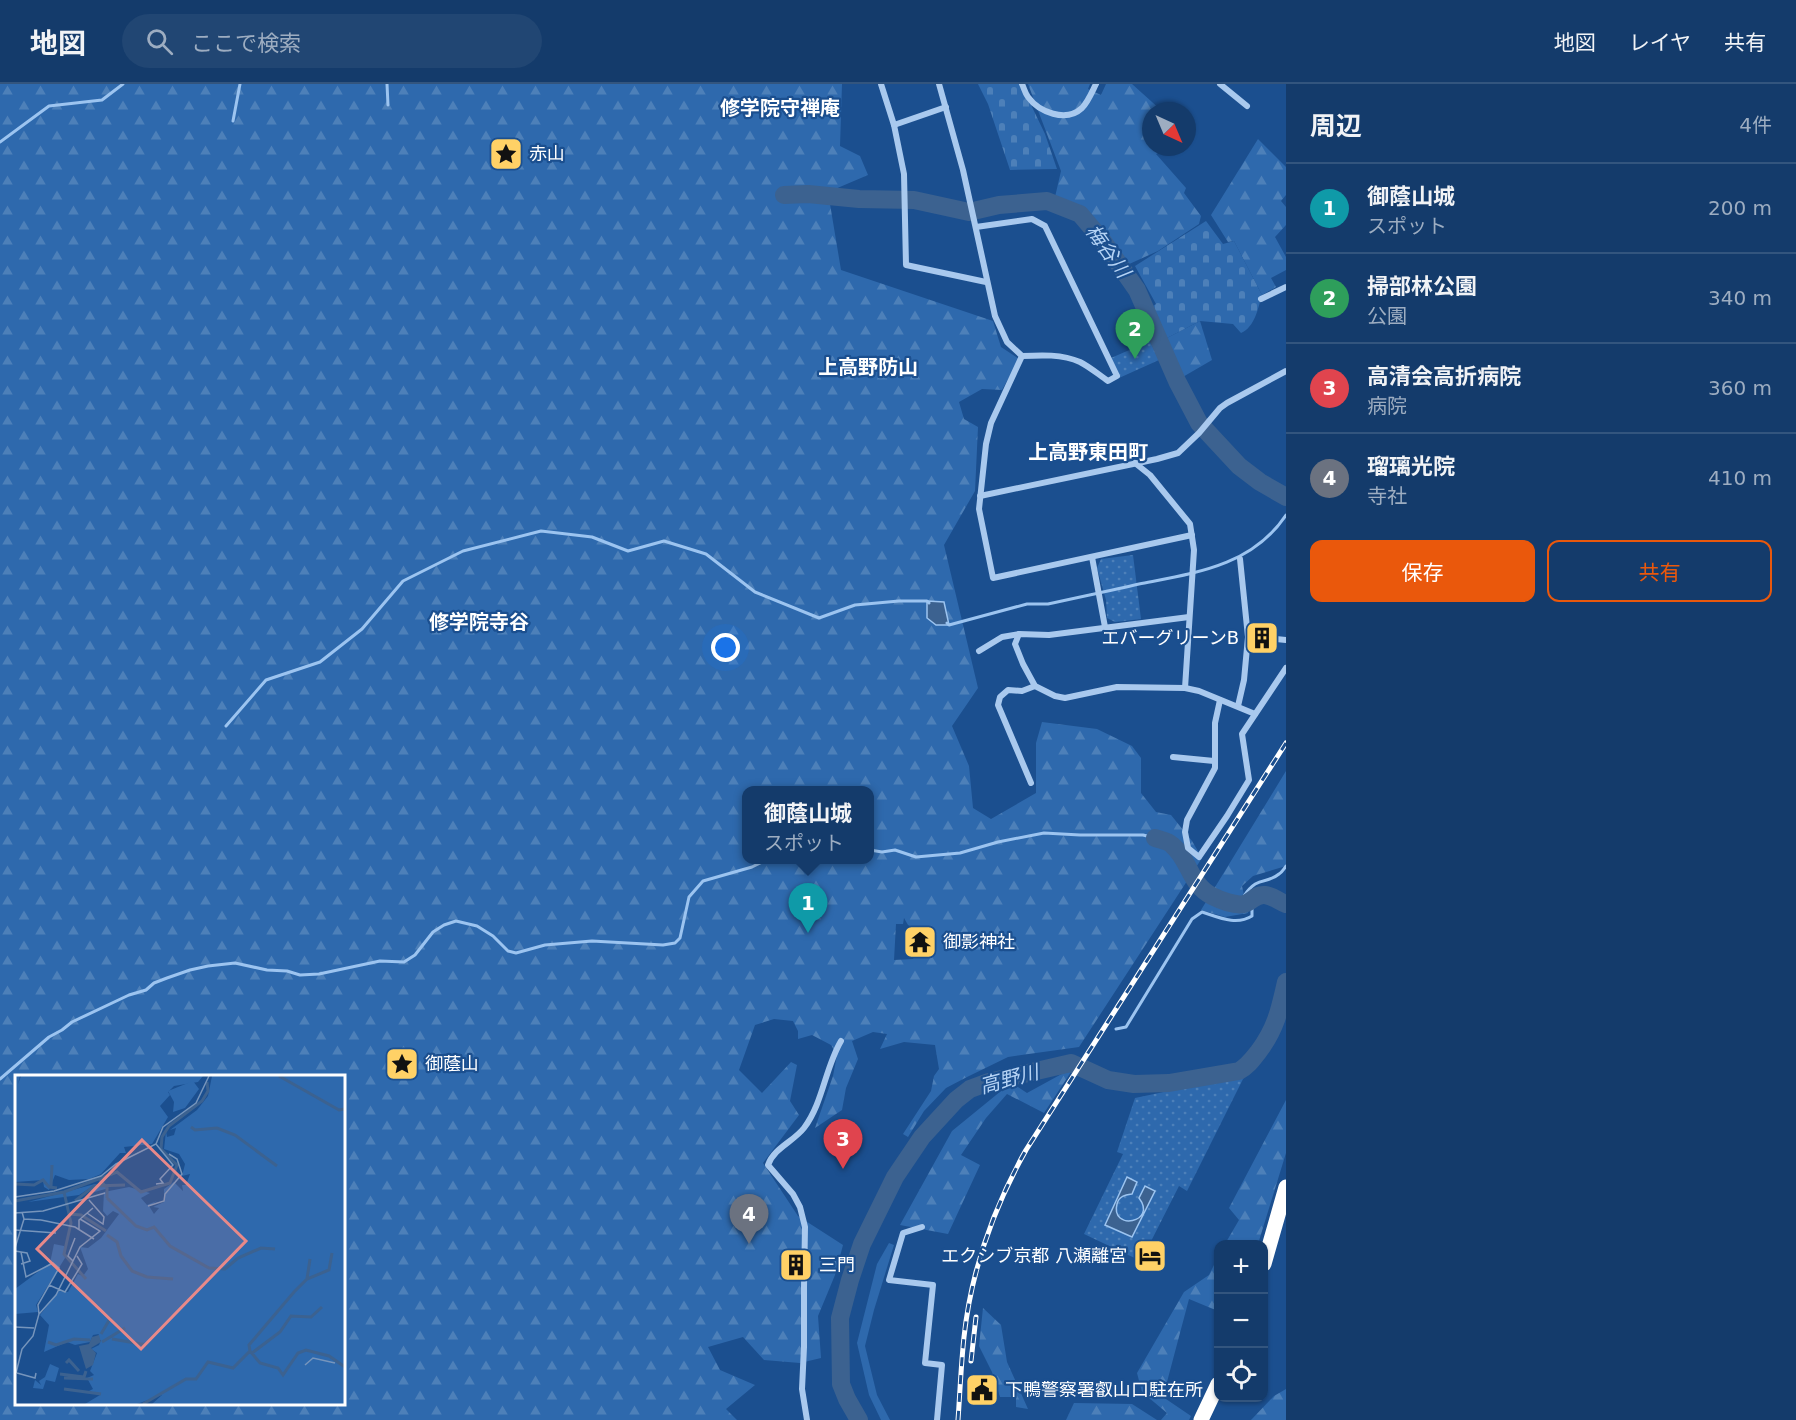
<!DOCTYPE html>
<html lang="ja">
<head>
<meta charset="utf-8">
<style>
  :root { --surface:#143b6b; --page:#214673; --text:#f1f3f6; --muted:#9dadc1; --line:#33557e; --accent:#ea580c }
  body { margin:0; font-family:"DejaVu Sans","Noto Sans JP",sans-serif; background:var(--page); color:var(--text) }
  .controls { position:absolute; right:18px; bottom:18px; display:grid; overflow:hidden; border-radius:12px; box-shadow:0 2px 4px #0004 }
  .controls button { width:54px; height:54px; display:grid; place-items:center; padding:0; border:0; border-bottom:2px solid var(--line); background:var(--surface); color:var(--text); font:30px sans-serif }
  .compass { position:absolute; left:1142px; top:18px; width:54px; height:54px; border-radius:50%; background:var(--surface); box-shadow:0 2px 4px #0004; rotate:136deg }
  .you { position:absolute; left:726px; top:564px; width:21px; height:21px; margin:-15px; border:4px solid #fff; border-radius:50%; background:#1a73e8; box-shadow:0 0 0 9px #1a73e833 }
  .badge { display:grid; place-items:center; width:39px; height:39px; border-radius:50%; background:var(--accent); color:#fff; font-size:20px; font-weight:700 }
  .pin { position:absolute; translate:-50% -50px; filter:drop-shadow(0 2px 3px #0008) }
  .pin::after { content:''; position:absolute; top:32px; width:21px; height:18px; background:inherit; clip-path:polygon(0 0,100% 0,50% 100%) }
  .popup { position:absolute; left:742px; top:702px; width:132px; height:78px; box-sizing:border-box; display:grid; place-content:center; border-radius:12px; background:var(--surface); filter:drop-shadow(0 2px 4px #0005); font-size:20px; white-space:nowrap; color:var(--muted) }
  .popup b { font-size:22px; color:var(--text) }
  .popup::after { content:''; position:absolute; left:50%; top:100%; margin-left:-12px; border:12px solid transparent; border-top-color:var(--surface) }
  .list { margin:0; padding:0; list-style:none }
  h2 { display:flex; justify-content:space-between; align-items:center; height:78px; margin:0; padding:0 24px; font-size:26px }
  h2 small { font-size:20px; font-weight:400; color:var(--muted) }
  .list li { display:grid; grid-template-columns:39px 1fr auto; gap:18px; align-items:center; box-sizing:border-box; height:90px; padding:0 24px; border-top:2px solid var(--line) }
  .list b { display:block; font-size:22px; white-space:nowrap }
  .list p { margin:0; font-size:20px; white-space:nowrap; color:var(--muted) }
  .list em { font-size:20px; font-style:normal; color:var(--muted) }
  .actions { display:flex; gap:12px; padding:18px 24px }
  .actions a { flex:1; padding:14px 0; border:2px solid var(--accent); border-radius:12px; text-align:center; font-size:21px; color:var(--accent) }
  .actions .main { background:var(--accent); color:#fff }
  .icon { flex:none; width:33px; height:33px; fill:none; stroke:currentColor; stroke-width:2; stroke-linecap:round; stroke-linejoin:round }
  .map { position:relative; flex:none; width:1286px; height:1336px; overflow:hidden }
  header { display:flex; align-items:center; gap:36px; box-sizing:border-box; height:84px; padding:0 30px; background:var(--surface); border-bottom:2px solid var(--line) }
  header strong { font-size:28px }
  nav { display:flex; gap:33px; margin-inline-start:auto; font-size:21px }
  .search { width:420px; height:54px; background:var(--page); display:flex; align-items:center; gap:15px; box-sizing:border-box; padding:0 21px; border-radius:33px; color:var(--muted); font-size:22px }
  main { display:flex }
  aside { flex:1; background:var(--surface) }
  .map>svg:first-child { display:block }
  .grass { fill:#2e69ad }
  .forest { fill:url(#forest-firs); fill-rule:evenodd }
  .cemetery { fill:url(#cemetery-stones) }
  .park { fill:url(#park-dots) }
  .water { fill:#3c6290; stroke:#9cc4f0; stroke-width:1.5 }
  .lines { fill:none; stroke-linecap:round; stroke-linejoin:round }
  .stream { stroke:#9cc4f0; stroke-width:3 }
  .river { stroke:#3c6290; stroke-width:18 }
  .street { stroke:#a9c9ee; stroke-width:6 }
  .highway { stroke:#fff; stroke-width:15 }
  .rail-casing { stroke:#fff; stroke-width:5 }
  .rail { stroke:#1b4f8f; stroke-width:3; stroke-dasharray:9; stroke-linecap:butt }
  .labels { text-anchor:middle; stroke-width:4.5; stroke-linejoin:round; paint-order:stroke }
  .poi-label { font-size:18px; fill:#fff; stroke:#1b4f8f; text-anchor:start }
  .neighbourhood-label { font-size:20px; font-weight:bold; fill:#fff; stroke:#1b4f8f }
  .water-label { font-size:20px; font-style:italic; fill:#b5d3f5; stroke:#1b4f8f }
  .inset-river { fill:none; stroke:#3c6290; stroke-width:3 }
  .inset-road { fill:none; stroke:#7695bc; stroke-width:1.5 }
  .view { fill:#e88989; fill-opacity:0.15; stroke:#e88989; stroke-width:3 }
  .inset-edge { fill:none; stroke:#fff; stroke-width:3 }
</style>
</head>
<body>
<header>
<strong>地図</strong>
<div class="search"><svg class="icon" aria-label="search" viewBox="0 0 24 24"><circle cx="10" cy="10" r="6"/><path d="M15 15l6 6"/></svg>ここで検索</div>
<nav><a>地図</a><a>レイヤ</a><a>共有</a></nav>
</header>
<main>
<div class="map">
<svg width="1286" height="1336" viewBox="0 0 1286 1336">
  <defs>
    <pattern id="forest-firs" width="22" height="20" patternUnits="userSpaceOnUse" patternTransform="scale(1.5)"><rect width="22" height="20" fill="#2e69ad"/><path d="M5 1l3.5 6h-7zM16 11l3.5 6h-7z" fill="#4d80b9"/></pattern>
    <pattern id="cemetery-stones" width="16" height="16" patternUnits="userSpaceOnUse" patternTransform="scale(1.5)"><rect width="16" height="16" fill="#2e69ad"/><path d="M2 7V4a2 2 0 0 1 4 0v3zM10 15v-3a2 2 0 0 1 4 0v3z" fill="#4d80b9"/></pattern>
    <pattern id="park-dots" width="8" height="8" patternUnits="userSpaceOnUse" patternTransform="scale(1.5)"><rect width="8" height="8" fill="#2e69ad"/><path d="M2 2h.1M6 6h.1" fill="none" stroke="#4d80b9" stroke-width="1.8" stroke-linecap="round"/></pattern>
  </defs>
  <rect width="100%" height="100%" fill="#1b4f8f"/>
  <path class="grass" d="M889,1159L894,1161L874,1226L865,1262L877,1311L890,1336H881L869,1311L857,1259L877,1180Z"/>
  <g class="forest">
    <path d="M0,0H842L840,62L860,72L868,91L828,108L841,186L993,237L1001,263L1019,275L1002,306L982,305L959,318L964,335L978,343L975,407L944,461L978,604L952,642L969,682L973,724L991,735L1036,709V659L1042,638L1097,645L1132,662L1141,674V709L1156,728L1171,731L1192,757L1202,774L1079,963L1008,973L967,993L946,1004L924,1027L908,1053L903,1050L931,1007L934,992L939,985L935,961L904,958L880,965L887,950L873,948L852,957L858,975L846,1004L842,1026L815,1044L833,992L837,971L831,961L812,951L798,955V947L793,937L774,935L755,941L739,986L762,1009L791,978L797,981L790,1017L799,1031L763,1079L798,1132L843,1161L835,1191L818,1232L821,1274L800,1279L764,1276L743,1253L708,1263L720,1286L755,1301L726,1325L737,1336H0ZM746,706H870V776H746ZM904,834L908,841L920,847L922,853L929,851L934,848L935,867L916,864L913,875L894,876L896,840H903ZM16,992H344V1320H16Z"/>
    <path d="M1028,0H1090L1088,5L1101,11L1106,0H1132L1162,27H1151V63H1171L1156,70L1186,104L1184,109L1201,132L1199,140L1158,167L1127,181L1084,126L1055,113L1061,87Z"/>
    <path d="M1258,55L1286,83V111L1281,117L1286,123V141L1275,153L1286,173V186L1271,194L1276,203L1262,211L1234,157L1228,158L1211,131Z"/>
    <path d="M1200,237L1212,276L1181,294L1165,255Z"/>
    <path d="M1286,687V782L1253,792L1242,802L1248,829L1225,833L1201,826Z"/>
    <path d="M1069,986L1071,988L1044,1029L1007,1010L986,1034L961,1071L980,1081L948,1150L900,1141L952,1047L1001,1007L1015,1001L1027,1009Z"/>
    <path d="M1286,1016V1069L1258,1160H1225L1239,1136L1229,1124Z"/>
    <path d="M1218,1173V1227L1189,1215L1163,1313L1191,1332L1189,1336H1161L1167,1329L1142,1308L1137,1289L1184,1208L1209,1191Z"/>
    <path d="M983,1224L1001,1241L1007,1278L1028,1325L1016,1323V1313H1000L992,1288L979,1262Z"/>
    <path d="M1286,1305V1336H1251L1274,1312Z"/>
    <path d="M1074,1319L1132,1320L1157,1336H1066Z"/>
  </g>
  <g class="cemetery">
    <path d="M978,0H1021L1045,50L1057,85L1010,86L988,20Z"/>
    <path d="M1206,137L1223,160L1234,157L1262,211C1258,224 1255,243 1241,249L1233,240L1200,237L1165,255L1150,224L1156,220L1135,182Z"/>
  </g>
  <g class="park">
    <path d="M1150,257L1159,276L1119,294L1111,274Z"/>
    <path d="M1133,471L1141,535L1115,538L1107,534L1106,516L1097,484L1101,475Z"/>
    <path d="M1245,991L1187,1107L1179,1102L1141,1177L1084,1150L1123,1070L1117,1068L1135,1014Z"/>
  </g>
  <g class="water">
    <path d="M927,517L944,518L949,541H936L927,534Z"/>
    <path d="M1127,1093L1137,1098L1132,1110C1125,1111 1119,1112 1117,1120C1110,1147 1158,1139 1139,1114L1145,1102L1155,1107L1132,1153L1105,1141Z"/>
  </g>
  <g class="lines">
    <g class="stream">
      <path d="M387,0L388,21"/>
      <path d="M233,37L240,0"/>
      <path d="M0,58L49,22L102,16L123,0"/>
      <path d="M947,539L949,541L1027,520H1048C1079,513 1109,507 1139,500C1195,489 1252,482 1286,431"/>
      <path d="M226,642L266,596L320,578L362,545L403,497L463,467L541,447L592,453L628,467L664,457L706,470L755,508L819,534L855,521L899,517H927L929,519"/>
      <path d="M870,766L882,768L895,766L916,773L960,769L998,758L1044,749L1080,751H1143L1155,754"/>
      <path d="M1116,945L1126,943L1192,835L1202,828C1218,833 1236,842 1252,832V824L1244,812C1258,791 1266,801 1279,790C1282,788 1284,785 1286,782"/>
      <path d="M0,995L49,953L62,946L72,938L129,911L146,906L154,899L167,894L190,886L208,882L235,879L267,886L287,887L300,891L319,890L380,877L404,878L415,871L433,848L444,841L456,837L477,842L493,852L508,867L516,869L545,861L592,857L663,861L675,859L680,854L689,813L703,797L752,783L766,776"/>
    </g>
    <g class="river">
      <path d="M784,111L808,110L859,115L914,116L969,128L999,121L1047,117L1080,130L1102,156L1137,206L1177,297L1199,339L1239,382L1260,398L1286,413"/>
      <path d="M1155,754C1161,756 1168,757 1172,761C1190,776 1189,800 1212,812C1220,816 1235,822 1244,820C1252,818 1255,810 1265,811C1273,812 1278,817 1286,820"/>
      <path d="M859,1336L847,1315L841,1300L840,1234L850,1196L862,1160L895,1093L922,1053L956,1016L970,1005L989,998L1071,979L1108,996L1134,1000L1169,999L1239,987C1248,982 1252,976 1259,967C1276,944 1280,925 1286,898"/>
    </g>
    <g class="street">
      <path d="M881,0L894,41L904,90L906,181L986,198"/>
      <path d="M939,0L963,86L995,232L1007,258L1022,272L991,339L986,360L979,425L993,494L1192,451"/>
      <path d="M1022,0C1024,4 1025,9 1028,13C1039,28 1066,39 1082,24C1088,18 1092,8 1096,0"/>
      <path d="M1220,0L1247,22"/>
      <path d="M894,41L946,23"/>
      <path d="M976,143L1032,135L1045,142L1117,292L1108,297C1099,291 1090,283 1080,278C1062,270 1041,271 1022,272"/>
      <path d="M1261,215L1286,203"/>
      <path d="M1135,379L1150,391L1190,440L1194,466L1185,604"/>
      <path d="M980,412L1157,375L1178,369L1199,349L1220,324L1227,319L1286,287"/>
      <path d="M1092,473L1105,543"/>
      <path d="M1189,533L1049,551L1019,550L1015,560L1023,580L1035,602L1055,612L1065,614L1117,603L1185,604L1199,607L1255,630"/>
      <path d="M1276,555L1286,556"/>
      <path d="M979,567L1002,553L1019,550"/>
      <path d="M1220,616L1215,639V684L1187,736L1185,748L1188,764L1199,773L1227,732L1249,696L1242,650L1286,584"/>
      <path d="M1238,622L1244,596L1248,553L1240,475"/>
      <path d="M1173,673L1214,677"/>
      <path d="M1031,699L998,621L1000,613L1008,606L1022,607L1035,602"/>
      <path d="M922,1143L903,1149L889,1196L933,1201L925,1279L942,1281L937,1336"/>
      <path d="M807,1336L802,1305L804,1263V1203L805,1143L800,1123L793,1110L768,1081C774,1064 793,1058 804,1044C823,1019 825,984 841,957"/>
    </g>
    <g class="highway">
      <path d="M1264,1180L1286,1103"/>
      <path d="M1201,1336L1218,1300"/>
    </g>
    <defs>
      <g id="rail">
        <path d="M971,1277L976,1233"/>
        <path d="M958,1336C960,1308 961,1281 964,1253C971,1188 994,1123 1026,1066L1286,659"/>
      </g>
    </defs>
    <use href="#rail" class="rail-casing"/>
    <use href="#rail" class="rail"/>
  </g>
  <defs>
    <symbol id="sight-square" viewBox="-11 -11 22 22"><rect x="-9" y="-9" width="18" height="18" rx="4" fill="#ffd166" stroke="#1b4f8f"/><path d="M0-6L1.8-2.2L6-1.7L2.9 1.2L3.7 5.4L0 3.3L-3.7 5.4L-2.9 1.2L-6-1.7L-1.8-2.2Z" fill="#111"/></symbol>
    <symbol id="building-square" viewBox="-11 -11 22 22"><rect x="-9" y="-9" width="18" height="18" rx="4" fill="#ffd166" stroke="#1b4f8f"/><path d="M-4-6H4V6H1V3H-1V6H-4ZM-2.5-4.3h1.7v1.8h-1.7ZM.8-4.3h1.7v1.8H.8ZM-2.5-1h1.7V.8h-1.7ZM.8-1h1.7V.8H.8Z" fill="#111"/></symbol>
    <symbol id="temple-square" viewBox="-11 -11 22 22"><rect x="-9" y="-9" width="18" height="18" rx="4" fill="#ffd166" stroke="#1b4f8f"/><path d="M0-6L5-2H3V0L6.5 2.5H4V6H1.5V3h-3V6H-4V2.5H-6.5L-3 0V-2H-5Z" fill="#111"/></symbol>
    <symbol id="hotel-square" viewBox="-11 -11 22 22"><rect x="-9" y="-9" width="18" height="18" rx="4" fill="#ffd166" stroke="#1b4f8f"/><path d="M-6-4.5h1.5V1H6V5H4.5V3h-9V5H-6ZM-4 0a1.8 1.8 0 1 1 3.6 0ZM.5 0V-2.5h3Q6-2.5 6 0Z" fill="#111"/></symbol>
    <symbol id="civic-square" viewBox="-11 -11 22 22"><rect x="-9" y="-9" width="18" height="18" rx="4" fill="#ffd166" stroke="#1b4f8f"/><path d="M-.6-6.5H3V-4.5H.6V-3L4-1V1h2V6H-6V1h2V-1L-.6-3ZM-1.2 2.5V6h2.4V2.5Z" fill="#111"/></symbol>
  </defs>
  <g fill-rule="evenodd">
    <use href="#sight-square" x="487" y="51" width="38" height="38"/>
    <use href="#building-square" x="1243" y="535" width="38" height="38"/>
    <use href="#temple-square" x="901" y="839" width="38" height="38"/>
    <use href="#sight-square" x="383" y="961" width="38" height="38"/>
    <use href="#hotel-square" x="1131" y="1153" width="38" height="38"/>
    <use href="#building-square" x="777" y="1162" width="38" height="38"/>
    <use href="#civic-square" x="963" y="1287" width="38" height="38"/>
  </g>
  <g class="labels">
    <g class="poi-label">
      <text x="529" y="76">赤山</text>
      <text x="1239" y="560" text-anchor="end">エバーグリーンB</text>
      <text x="943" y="864">御影神社</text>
      <text x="425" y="986">御蔭山</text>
      <text x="1127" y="1178" text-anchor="end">エクシブ京都 八瀬離宮</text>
      <text x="819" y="1187">三門</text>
      <text x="1005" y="1312">下鴨警察署叡山口駐在所</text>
    </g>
    <g class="neighbourhood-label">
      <text x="780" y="31">修学院守禅庵</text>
      <text x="868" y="290">上高野防山</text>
      <text x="1088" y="375">上高野東田町</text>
      <text x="479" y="545">修学院寺谷</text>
    </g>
    <g class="water-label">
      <text transform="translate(1108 167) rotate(54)" y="7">梅谷川</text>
      <text transform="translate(1009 995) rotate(-15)" y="7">高野川</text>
    </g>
  </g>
  <g transform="translate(15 991)">
    <rect width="330" height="330" fill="#1b4f8f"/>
    <path d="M0,1H5L3,9L6,1H188L183,7L159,11L153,17L155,20L145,31L153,42L137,69L109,72L111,78H105L86,99L74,104L54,105L40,100L34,115L29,112L28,105L0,107ZM197,1H330V329H137L147,320L122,329H70L85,320L74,316L78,314L72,303L79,300L75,296L82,278L76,274L84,270L86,265L79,266L84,259L78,260L75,267L60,270L52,267L29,277L34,250L25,240L44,216L53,217L63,199L68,201L73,194L65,172L73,173L86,163L104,139L98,136L92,141L88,136L89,117L114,112L135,118L126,123L132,130L142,126L134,131L139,139L144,133L138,132L149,127V114L159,107L168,116L167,110H171L175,99L167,101L170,89L164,79L149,74L151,56L152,62L159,60L161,53L155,55L182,35L193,21ZM80,109L94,113L76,118L75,113L64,120L13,127ZM39,169L49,171L50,183L21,230L23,237L0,239V214L35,188ZM35,289L44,293L40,307L31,305L28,314L18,313L20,305L26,310L24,306L30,302Z" fill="#2e69ad"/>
    <path d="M178,6L184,14L170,33L158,37L159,27L153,16Z" fill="#2e69ad"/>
    <path d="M84,260L86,267L76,273L81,278L78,290L71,294L64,271L74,269L77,262Z" fill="#3c6290"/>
    <path class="inset-river" d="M264,1L324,35L330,34M176,52L180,55L202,53L220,60L262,91M85,105L92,113V123M0,109L19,110L28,105L34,112L42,113M36,112L37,90M49,117L56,148L49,179L71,204M92,123L121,151L132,155L139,152L155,171L194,193L210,194L223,183L246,173L260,174M0,126L49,117L102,97L126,117L155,108L162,90L146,74L147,62L154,51L187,26L193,16L192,7M60,126L79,111L110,110M54,139L66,140L91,156M92,160L102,167L106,181L117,196L132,202L158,204M292,204L295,184M86,259L96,242M97,264L132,270M33,267L41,270L59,264L75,265M87,267L110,253M235,276L234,270L279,217L292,204L314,195L317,178M237,278L265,257L276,241L296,242L307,232M51,288L54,285L64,296M45,299L69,302L71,296M49,303L78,304M49,314L86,319M128,329L171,304H181L193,287L218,293L235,276L245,288L263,293L268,300L283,278L291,275L314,281L330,292"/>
    <path class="inset-road" d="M141,109L148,108L145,104L158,90L141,69M0,122L39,116L86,101L101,89L141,69L148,52L181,28L194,1M133,131L149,126L150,119L167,99L162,84L154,79M7,137L9,144L26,145M0,138L28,136L90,118M72,138L88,149L89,142L74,125M26,145L60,152L79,164M0,155L41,158M64,155V145L78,133M0,173L9,144M0,176L12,178L15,186L6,189M58,186L53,181L60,163M34,210L50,217L67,189L62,181M24,239L41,220L65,172L85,156L65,144M0,252L19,253M290,290L298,283L320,288M1,298L7,274L18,261L24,239L23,230L44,193L38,188L11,202L6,177M2,298L20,303L21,298"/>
    <path class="view" d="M127,65L231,166L126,274L22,174Z"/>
    <rect width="330" height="330" class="inset-edge"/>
  </g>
</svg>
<div class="controls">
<button>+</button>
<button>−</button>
<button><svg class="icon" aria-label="locate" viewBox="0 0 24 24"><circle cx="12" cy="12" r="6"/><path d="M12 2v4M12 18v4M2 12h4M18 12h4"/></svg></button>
</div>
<svg class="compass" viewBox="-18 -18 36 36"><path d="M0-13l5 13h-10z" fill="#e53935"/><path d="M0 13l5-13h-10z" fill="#9dadc1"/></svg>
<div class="you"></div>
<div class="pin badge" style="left:808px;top:849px;background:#0f9aa8">1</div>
<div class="popup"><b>御蔭山城</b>スポット</div>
<div class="pin badge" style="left:1135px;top:275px;background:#2e9e5b">2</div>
<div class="pin badge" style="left:843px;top:1085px;background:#e0444e">3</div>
<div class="pin badge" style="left:749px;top:1160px;background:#6b7280">4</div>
</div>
<aside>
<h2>周辺<small>4件</small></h2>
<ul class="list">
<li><span class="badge" style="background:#0f9aa8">1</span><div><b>御蔭山城</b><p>スポット</p></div><em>200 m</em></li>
<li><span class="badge" style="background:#2e9e5b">2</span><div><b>掃部林公園</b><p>公園</p></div><em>340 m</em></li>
<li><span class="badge" style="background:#e0444e">3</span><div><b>高清会高折病院</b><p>病院</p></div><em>360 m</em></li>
<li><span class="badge" style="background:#6b7280">4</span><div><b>瑠璃光院</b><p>寺社</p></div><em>410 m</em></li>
</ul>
<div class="actions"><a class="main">保存</a><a>共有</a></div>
</aside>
</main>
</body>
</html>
